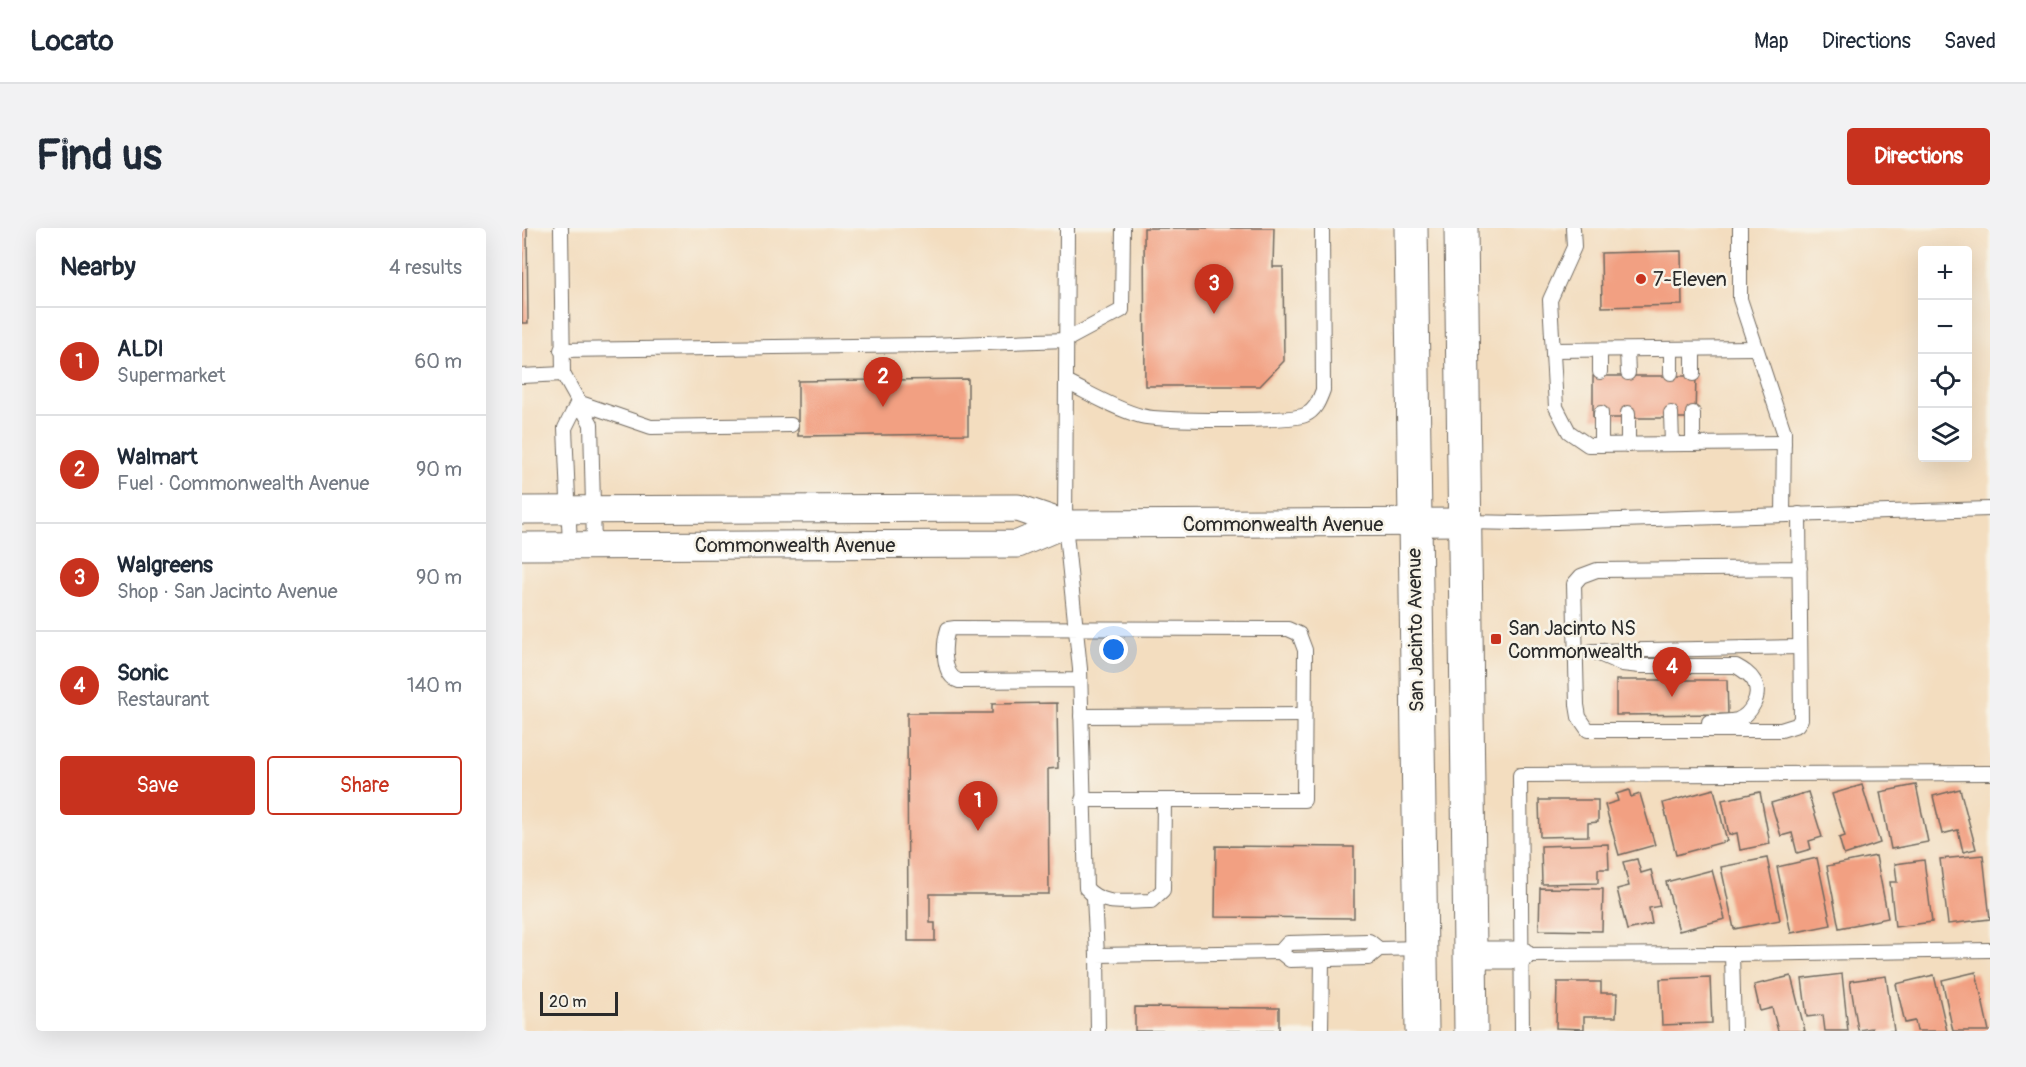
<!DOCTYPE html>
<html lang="en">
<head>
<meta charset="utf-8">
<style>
  :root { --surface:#fff; --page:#f2f2f3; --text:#1f2937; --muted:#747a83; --line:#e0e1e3; --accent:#c8321e }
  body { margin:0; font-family:Pangolin,sans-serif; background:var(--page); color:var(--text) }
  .controls { position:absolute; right:18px; top:18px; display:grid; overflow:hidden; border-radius:6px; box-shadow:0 6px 24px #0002 }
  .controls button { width:54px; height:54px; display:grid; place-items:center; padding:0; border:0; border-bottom:2px solid var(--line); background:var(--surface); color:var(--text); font:30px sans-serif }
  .scale { position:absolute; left:18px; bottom:15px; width:78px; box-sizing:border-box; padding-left:6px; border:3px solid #2b2b2b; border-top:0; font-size:16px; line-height:21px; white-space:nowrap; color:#2b2b2b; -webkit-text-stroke:4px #f7f3e8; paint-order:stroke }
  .you { position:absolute; left:592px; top:422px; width:21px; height:21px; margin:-15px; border:4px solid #fff; border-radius:50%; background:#1a73e8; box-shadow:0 0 0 9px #1a73e833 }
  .badge { display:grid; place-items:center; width:39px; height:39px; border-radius:50%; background:var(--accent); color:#fff; font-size:20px; font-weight:700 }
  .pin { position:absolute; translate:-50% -50px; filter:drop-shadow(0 2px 3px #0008) }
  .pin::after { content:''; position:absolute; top:32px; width:21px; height:18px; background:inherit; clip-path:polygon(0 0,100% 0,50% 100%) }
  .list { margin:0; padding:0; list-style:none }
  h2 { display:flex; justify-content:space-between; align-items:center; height:78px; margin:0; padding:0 24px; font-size:26px }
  h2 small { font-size:20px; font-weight:400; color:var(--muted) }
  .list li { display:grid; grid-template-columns:39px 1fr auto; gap:18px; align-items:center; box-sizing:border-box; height:108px; padding:0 24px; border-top:2px solid var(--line) }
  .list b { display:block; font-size:22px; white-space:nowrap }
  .list p { margin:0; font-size:20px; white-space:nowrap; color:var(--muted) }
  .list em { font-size:20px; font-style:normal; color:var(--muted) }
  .actions { display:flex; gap:12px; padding:18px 24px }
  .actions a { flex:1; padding:14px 0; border:2px solid var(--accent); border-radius:6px; text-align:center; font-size:21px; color:var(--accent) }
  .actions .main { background:var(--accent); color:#fff }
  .icon { flex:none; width:33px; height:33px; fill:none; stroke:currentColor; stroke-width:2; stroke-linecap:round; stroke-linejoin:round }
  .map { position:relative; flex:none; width:1468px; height:803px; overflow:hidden; border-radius:6px }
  header { display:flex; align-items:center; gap:36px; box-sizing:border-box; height:84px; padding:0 30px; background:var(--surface); border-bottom:2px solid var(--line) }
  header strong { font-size:28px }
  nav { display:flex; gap:33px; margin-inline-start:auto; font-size:21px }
  .intro { display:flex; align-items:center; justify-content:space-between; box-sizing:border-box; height:144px; padding:0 36px }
  h1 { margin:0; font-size:42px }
  .button { padding:15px 27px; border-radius:6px; background:var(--accent); color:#fff; font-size:21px; font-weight:700 }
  main { display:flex; gap:36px; padding:0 36px }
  aside { flex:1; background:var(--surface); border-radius:6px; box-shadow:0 6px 24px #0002 }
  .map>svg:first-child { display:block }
  .building { fill:#f2a082 }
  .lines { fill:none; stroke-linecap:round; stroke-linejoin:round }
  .lane-casing { stroke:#71695f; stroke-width:16 }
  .street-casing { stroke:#71695f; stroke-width:29 }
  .secondary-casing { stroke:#71695f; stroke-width:35 }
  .lane { stroke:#fff; stroke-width:14 }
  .street { stroke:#fff; stroke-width:27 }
  .secondary { stroke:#fff; stroke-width:33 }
  .poi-dot { fill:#c8321e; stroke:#f7f3e8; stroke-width:2 }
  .labels { text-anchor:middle; stroke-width:5; stroke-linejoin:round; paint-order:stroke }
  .poi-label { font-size:20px; fill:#2b2b2b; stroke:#f7f3e8; text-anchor:start }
  .street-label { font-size:20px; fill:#2b2b2b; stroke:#f7f3e8 }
</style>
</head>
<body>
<header>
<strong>Locato</strong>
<nav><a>Map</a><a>Directions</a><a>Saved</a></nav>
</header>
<div class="intro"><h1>Find us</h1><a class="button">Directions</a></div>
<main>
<aside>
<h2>Nearby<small>4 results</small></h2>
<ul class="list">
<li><span class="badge">1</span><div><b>ALDI</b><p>Supermarket</p></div><em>60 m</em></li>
<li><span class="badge">2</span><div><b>Walmart</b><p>Fuel · Commonwealth Avenue</p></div><em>90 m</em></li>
<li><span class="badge">3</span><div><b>Walgreens</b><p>Shop · San Jacinto Avenue</p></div><em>90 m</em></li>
<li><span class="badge">4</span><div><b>Sonic</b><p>Restaurant</p></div><em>140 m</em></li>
</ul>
<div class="actions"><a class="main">Save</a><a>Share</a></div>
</aside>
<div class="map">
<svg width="1468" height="803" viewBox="0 0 1468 803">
  <rect width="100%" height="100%" fill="#f7f3e8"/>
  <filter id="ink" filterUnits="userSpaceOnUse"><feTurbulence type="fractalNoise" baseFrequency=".0167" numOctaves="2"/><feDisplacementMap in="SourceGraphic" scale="12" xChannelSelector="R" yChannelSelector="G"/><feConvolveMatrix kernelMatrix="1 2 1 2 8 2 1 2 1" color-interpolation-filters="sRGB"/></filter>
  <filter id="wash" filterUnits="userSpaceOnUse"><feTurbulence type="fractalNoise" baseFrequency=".008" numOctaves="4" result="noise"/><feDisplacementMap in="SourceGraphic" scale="24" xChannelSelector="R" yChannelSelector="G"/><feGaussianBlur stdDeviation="1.35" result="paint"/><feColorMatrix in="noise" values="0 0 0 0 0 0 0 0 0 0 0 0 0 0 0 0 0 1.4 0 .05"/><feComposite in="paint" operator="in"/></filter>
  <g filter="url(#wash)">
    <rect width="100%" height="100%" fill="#f3ddbf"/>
    <g id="blocks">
      <g class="building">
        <path d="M0,0H5L6,95H0Z"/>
        <path d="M622,0H752L751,39H761L762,133L738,158H623Z"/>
        <path d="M1159,23L1160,77L1080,79L1079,25Z"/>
        <path d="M347,140H369V152L446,151V206L276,208V153L348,152Z"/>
        <path d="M1071,148H1174L1173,190H1071Z"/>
        <path d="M1094,452H1205L1206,486L1094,487Z"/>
        <path d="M535,475L536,540L526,541L527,666H408V695H413V713H386L385,485H470V476Z"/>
        <path d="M1340,557L1358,615L1322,627L1317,610L1323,608L1310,566Z"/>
        <path d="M1394,557L1406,614L1369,621L1358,564Z"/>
        <path d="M1192,561L1205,613L1154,627L1141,575Z"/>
        <path d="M1438,561L1454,621L1441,624L1436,602L1420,606L1411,568Z"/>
        <path d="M1107,562L1109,569L1118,566L1133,617L1097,627L1083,577L1096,573L1094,566Z"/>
        <path d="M1238,564L1248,616L1218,622L1215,605L1207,607L1200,572Z"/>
        <path d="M1286,564L1300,609L1287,613L1289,621L1275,625L1270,605L1259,608L1249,575Z"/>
        <path d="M1017,572H1076V594L1066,595V608L1018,609Z"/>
        <path d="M1086,616L1087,641H1076V655L1020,656L1019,618Z"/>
        <path d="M694,618L832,619V690L693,689Z"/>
        <path d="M1461,627L1468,691L1426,696L1418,631Z"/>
        <path d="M1354,628L1366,690L1317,700L1305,638Z"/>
        <path d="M1245,630L1258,692L1212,701L1199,639Z"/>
        <path d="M1295,630L1309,697L1269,705L1255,639Z"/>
        <path d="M1115,631L1119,645L1129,642L1138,678L1127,680L1130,696L1105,702L1095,661L1107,658L1101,634Z"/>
        <path d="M1402,632L1410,694L1373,699L1368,654H1375L1373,636Z"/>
        <path d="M1190,642L1203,691L1157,703L1144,654Z"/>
        <path d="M1018,660L1081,661L1080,703L1017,702Z"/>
        <path d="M1454,744L1467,803H1431L1420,752Z"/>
        <path d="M1320,746L1326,803H1303L1301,787L1285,789L1280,751Z"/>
        <path d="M1412,747L1425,803H1395L1393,793L1383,795L1374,756Z"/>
        <path d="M1269,748L1283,803H1256L1250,780L1238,783L1232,757Z"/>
        <path d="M1364,748L1372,803H1351L1350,800L1336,802L1328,753Z"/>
        <path d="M1188,749L1190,795L1140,797L1138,751Z"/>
        <path d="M1035,754H1079V765H1095L1094,789H1062V801L1034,800Z"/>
        <path d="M613,779L757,780V803H613Z"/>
      </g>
    </g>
  </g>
  <g filter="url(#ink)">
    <use href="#blocks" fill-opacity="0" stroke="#71695f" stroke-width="1.5"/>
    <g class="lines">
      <defs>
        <g id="lane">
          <path d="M39,0L41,146L69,196L72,318"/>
          <path d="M545,0L543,296L558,441L564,660C580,679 605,673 629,673L641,662L642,572H782L783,422L777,406L766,401L433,400L426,401C421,417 420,448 437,453L558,452"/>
          <path d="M1051,0L1052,19L1028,72L1034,179L1047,204L1066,217L1262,215"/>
          <path d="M1218,0V71L1262,204L1261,287"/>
          <path d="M1149,121V145"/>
          <path d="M1171,121V146"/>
          <path d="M39,122L408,117L544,112L600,82L601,0"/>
          <path d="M1031,122L1233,120"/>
          <path d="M1078,122V144"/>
          <path d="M1105,122L1106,145"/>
          <path d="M0,148L41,146"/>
          <path d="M544,154C567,165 593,181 619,188C638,193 767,194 783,187C794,182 797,172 801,162L800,0"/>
          <path d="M56,174L129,199L269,197"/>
          <path d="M1079,185V217"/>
          <path d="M1106,185V217"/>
          <path d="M1149,185L1150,216"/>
          <path d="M1171,185V216"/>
          <path d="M1277,286C1278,355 1278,423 1279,491L1275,497L1259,502H1066L1057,489L1055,477L1052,356L1059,348L1075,342L1278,340"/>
          <path d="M943,294L998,295L1468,281"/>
          <path d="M48,318L43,200L56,174"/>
          <path d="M1070,423L1100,436L1118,438H1214C1221,442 1228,446 1232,453C1240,467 1229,487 1215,492C1207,494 1195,494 1187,494"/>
          <path d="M1074,423L1278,419"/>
          <path d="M559,488L782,487"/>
          <path d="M560,572H642"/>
          <path d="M572,669L575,727"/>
          <path d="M857,721L847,713L766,715L758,724L768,732L846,730L857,721L899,720"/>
          <path d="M1210,726L1468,722"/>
          <path d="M999,727L1210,726L1212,803"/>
          <path d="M576,803L575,727L758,724"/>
          <path d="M799,803L800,731"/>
          <path d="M1000,803L998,547L1468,545"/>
        </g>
        <g id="street">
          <path d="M0,282L496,280L543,296L943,294"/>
          <path d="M0,318L496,316L543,296"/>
          <path d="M949,727H999"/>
        </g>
        <g id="secondary">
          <path d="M889,0L900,803"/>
          <path d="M939,0L949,803"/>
        </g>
      </defs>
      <use href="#lane" class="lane-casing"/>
      <use href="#street" class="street-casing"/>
      <use href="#secondary" class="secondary-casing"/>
      <use href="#lane" class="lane"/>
      <use href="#street" class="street"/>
      <use href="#secondary" class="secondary"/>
    </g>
  </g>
  <g class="poi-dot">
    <circle cx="1119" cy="51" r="6"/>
    <rect x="968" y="405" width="12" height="12" rx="3"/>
  </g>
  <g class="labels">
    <g class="poi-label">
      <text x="1131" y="58">7-Eleven</text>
      <text x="986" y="407">San Jacinto NS<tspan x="986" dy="23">Commonwealth</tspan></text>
    </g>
    <g class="street-label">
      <text x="761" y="303">Commonwealth Avenue</text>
      <text x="273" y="324">Commonwealth Avenue</text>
      <text transform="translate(893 402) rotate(-91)" y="7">San Jacinto Avenue</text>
    </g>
  </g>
</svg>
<div class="controls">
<button>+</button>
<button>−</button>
<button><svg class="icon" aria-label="locate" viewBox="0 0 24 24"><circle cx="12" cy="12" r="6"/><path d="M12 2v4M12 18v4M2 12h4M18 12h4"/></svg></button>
<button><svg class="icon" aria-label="layers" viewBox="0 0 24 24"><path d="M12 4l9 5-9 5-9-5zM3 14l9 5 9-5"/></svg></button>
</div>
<div class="scale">20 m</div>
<div class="you"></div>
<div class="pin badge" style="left:456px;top:603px">1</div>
<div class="pin badge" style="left:361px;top:179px">2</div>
<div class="pin badge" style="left:692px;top:86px">3</div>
<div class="pin badge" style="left:1150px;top:469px">4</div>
</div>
</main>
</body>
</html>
